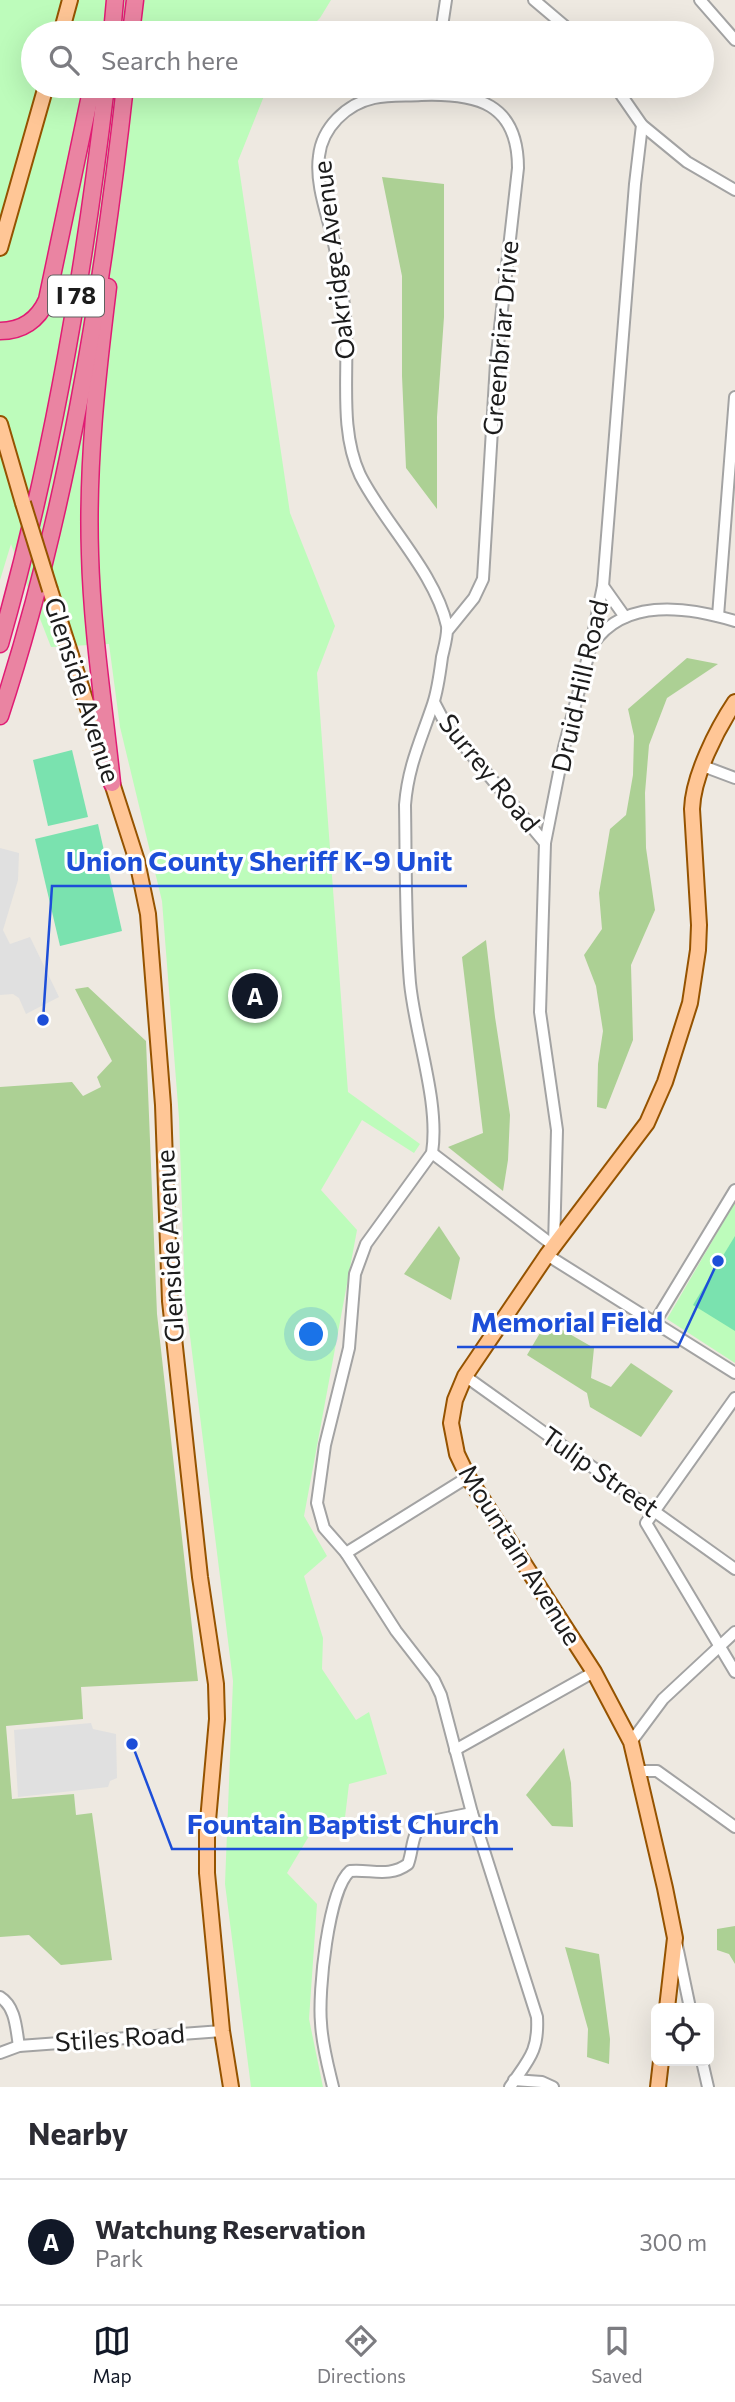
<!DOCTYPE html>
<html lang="en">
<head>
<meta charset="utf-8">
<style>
  :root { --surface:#fff; --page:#f2f2f3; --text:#2b2b33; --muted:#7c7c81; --line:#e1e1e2; --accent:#111827 }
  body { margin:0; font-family:Commissioner,sans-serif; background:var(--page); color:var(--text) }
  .controls { position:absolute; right:21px; bottom:21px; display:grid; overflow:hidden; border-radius:10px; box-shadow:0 7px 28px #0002 }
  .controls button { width:63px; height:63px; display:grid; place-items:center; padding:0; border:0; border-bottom:2px solid var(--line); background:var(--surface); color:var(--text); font:35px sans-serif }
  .you { position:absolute; left:312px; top:1335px; width:24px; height:24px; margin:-18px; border:5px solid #fff; border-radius:50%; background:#1a73e8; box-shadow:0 0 0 10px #1a73e833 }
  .badge { display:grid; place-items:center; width:46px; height:46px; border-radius:50%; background:var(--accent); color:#fff; font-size:23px; font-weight:700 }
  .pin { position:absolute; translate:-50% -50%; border:4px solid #fff; box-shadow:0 2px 7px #0006 }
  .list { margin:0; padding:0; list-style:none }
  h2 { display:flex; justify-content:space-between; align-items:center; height:91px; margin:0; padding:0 28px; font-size:30px }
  h2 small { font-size:23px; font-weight:400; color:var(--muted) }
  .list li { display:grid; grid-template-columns:46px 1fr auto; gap:21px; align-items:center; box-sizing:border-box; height:126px; padding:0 28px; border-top:2px solid var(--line) }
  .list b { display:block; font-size:26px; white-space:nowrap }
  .list p { margin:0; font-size:23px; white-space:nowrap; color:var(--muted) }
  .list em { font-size:23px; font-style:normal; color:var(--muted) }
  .icon { flex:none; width:38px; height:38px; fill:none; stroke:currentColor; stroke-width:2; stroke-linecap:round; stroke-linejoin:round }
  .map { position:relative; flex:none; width:735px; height:2087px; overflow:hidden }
  .search { position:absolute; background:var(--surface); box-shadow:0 7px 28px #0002; left:21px; right:21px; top:21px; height:77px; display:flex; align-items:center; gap:18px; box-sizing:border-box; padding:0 24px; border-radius:38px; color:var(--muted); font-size:26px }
  .sheet { height:217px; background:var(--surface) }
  nav { display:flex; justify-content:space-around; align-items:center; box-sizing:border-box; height:98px; border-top:2px solid var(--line); background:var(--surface); font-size:19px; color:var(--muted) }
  nav a { display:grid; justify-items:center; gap:4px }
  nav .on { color:var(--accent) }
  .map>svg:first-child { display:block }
  .forest { fill:#acd094 }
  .park { fill:#bdfcbb }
  .pitch { fill:#7ae2af }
  .parking { fill:#e0e0e0 }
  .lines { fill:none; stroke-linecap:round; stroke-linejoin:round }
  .minor-casing { stroke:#a3a3a3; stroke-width:14 }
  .major-casing { stroke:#955300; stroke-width:18 }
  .highway-casing { stroke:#e01b74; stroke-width:19 }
  .minor { stroke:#fff; stroke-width:10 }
  .major { stroke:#ffc696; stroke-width:14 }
  .highway { stroke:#ea84a2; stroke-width:16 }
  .major-bridge-casing { stroke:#955300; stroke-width:18; stroke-linecap:butt }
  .major-bridge { stroke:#ffc696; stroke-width:14 }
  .labels { text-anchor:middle; stroke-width:6; stroke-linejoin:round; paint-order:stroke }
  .shield { fill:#fff; stroke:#606060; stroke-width:2 }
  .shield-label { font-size:24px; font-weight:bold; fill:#1c1c1c }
  .street-label { font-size:26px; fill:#1c1c1c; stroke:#fff }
  .leader { fill:none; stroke:#1d4ed8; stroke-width:2.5 }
  .callout-dot { fill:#1d4ed8; stroke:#fff; stroke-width:2.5 }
  .callout-label { font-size:28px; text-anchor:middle; font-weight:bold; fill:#1d4ed8; stroke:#fff; stroke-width:6; stroke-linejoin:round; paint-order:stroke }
</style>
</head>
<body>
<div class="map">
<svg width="735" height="2087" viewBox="0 0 735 2087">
  <rect width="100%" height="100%" fill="#eee9e1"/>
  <g class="forest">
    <path d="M382,177L444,184V317L437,417V509L406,468L402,376V276Z"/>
    <path d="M687,658L718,664L667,698L649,745L645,793L646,848L655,910L631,965L633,1040L606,1109L597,1107L598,1064L603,1031L596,986L584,955L602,929L599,893L610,829L626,815L633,775L634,736L628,709Z"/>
    <path d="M486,940L495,1017L510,1115L508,1160L503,1191L448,1147L483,1133L462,957Z"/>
    <path d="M88,987L146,1041L157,1314L198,1681L81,1687L83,1719L6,1726L12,1799L74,1794L76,1815L92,1813L112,1960L61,1965L29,1935L0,1937V1087L72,1082L83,1096L101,1087L97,1077L112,1061L75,989Z"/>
    <path d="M439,1226L460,1258L451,1300L404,1274Z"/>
    <path d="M547,1321L594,1348L591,1378L611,1387L631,1363L673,1391L641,1437L590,1407L587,1393L527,1355Z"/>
    <path d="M564,1748L571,1783L573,1827L552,1826L526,1795Z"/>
    <path d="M735,1926V1964L729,1954L717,1950V1929Z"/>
    <path d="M565,1947L599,1954L610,2039L609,2064L587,2057L588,2029Z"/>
  </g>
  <g class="park">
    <path d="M0,0H331L320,18L305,33H33V86H268L238,161L290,513L335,626L317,673L348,1092L420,1144L414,1153L362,1120L321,1190L357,1230L304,1516L327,1556L304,1576L323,1638L322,1669L356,1720L369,1712L387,1774L349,1784L343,1834L315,1826L287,1873L317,1904L309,2019L323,2087H251L225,1884L233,1681L185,1296L179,1118L162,901L120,727L109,644L51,647L11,544L0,580Z"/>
    <path d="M735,1202V1363L667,1319Z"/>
  </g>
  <g class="pitch">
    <path d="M72,750L88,817L48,826L33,760Z"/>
    <path d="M98,824L122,931L60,946L35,839Z"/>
    <path d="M735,1236V1331L693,1305Z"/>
  </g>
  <g class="parking">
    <path d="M0,848L19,853L18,880L3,930L10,944L30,937L59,997L26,1014L19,998L13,994L0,995Z"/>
    <path d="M91,1723L93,1729L116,1734L117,1778L110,1781L108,1787L18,1797L14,1730Z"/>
  </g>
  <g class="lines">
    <defs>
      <g id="minor">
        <path d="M534,0L573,33"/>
        <path d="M700,0L735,40"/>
        <path d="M441,33L446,0"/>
        <path d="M615,86L642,125L687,162L735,190"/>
        <path d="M603,586L625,617"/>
        <path d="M718,616L735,397"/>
        <path d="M448,630L474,598L483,579L496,363L518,168C518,103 477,93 421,95C406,96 389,95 374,98C346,104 322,128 319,156C315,183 327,214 333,239C340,271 345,302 346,334C348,380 340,432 360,475C384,523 435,572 447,626C448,635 444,648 442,657C440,672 438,689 433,704C421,740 408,766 405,805C406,864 405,924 410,983C415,1035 440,1102 432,1153L366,1244L355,1274L349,1348L325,1445L317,1503L324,1528L346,1553L396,1631L434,1680L441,1695L472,1813L537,2017C539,2052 528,2060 510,2087"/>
        <path d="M593,644C625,597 688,607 735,621"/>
        <path d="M434,702L445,723L545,843"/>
        <path d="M703,766L735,778"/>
        <path d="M432,1153L554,1246"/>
        <path d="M554,1246L557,1130L540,1012L545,843L564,747L590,649L603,586L635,184L642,125"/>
        <path d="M547,1255L735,1373"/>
        <path d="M655,1322L735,1190"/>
        <path d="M465,1376L735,1569"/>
        <path d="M735,1398L646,1523L735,1672"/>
        <path d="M346,1553L468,1477"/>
        <path d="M631,1742L663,1699L735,1632"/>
        <path d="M455,1750L594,1672"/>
        <path d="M638,1771H657L735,1827"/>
        <path d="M677,1946L690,2008"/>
        <path d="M0,1997C16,2007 16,2029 19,2046"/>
        <path d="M0,2053L19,2046L222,2031"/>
        <path d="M702,2061L708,2087"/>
        <path d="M514,2080L542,2082L553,2087"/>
        <path d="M333,2087C328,2066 322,2045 321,2023C318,1993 328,1890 350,1871C371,1869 389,1878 408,1864C414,1848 410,1832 427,1822L472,1813"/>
      </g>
      <g id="major">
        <path d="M61,33L70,0"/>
        <path d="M0,248L46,86"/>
        <path d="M0,424L23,503"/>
        <path d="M50,590L137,861L148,914L163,1105L170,1301L200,1577L216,1684L217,1719L207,1832V1873L222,2031L231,2087"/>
        <path d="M667,2008L675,1938L665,1888L631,1742L594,1672L468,1477L457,1454L451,1423L455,1400L465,1376L547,1255L647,1123L665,1082L690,1003L698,950L699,925L692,809C693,776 717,729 735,702"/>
        <path d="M658,2087L661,2061"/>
      </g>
      <g id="highway">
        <path d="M112,33L115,0"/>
        <path d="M131,33L135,0"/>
        <path d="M108,287C97,376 87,464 90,554C92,631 104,706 112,783"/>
        <path d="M0,331C22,331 38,320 47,300L92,86"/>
        <path d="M0,644C52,462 84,274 106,86"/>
        <path d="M0,716C66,516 102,295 125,86"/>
      </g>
    </defs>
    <use href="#minor" class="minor-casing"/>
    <use href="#major" class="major-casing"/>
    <use href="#highway" class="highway-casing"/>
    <use href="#minor" class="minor"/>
    <use href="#major" class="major"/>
    <use href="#highway" class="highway"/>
    <defs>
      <path id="major-bridge" d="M23,503L50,590"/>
    </defs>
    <use href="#major-bridge" class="major-bridge-casing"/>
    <use href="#major-bridge" class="major-bridge"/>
  </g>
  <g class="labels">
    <rect class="shield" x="48" y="275.5" width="56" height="41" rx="5"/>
    <g class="shield-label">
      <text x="76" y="304">I 78</text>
    </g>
    <g class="street-label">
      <text transform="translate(334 260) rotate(-97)" y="9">Oakridge Avenue</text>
      <text transform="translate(501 338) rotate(-85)" y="9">Greenbriar Drive</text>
      <text transform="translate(580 686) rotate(-77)" y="9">Druid Hill Road</text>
      <text transform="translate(82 690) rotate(72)" y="9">Glenside Avenue</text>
      <text transform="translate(489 773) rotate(51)" y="9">Surrey Road</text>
      <text transform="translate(170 1246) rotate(-93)" y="9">Glenside Avenue</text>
      <text transform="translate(600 1472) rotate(35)" y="9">Tulip Street</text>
      <text transform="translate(520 1555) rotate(58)" y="9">Mountain Avenue</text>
      <text transform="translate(120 2038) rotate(-4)" y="9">Stiles Road</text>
    </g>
  </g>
  <path class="leader" d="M43 1020L52 886H467M718 1261L678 1347H457M132 1744L172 1849H513"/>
  <g class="callout-dot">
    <circle cx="43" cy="1020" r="7"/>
    <circle cx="718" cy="1261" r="7"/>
    <circle cx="132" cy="1744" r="7"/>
  </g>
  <g class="callout-label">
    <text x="259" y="871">Union County Sheriff K-9 Unit</text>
    <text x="567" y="1332">Memorial Field</text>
    <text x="343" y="1834">Fountain Baptist Church</text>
  </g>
</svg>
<div class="controls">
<button><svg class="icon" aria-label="locate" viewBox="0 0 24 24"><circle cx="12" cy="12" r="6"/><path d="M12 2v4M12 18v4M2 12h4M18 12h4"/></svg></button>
</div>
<div class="you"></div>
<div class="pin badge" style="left:255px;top:996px">A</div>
<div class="search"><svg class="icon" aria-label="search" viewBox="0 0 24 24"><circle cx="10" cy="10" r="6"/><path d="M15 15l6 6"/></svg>Search here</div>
</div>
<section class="sheet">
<h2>Nearby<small></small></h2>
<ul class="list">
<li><span class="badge">A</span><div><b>Watchung Reservation</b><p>Park</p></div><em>300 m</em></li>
</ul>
</section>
<nav>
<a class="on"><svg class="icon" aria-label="map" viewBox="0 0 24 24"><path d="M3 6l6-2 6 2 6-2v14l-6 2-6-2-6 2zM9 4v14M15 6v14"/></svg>Map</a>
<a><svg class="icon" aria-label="directions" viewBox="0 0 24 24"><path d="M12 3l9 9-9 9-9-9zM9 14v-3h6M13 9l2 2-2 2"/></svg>Directions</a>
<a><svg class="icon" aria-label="saved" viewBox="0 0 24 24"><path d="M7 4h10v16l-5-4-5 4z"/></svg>Saved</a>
</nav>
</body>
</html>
